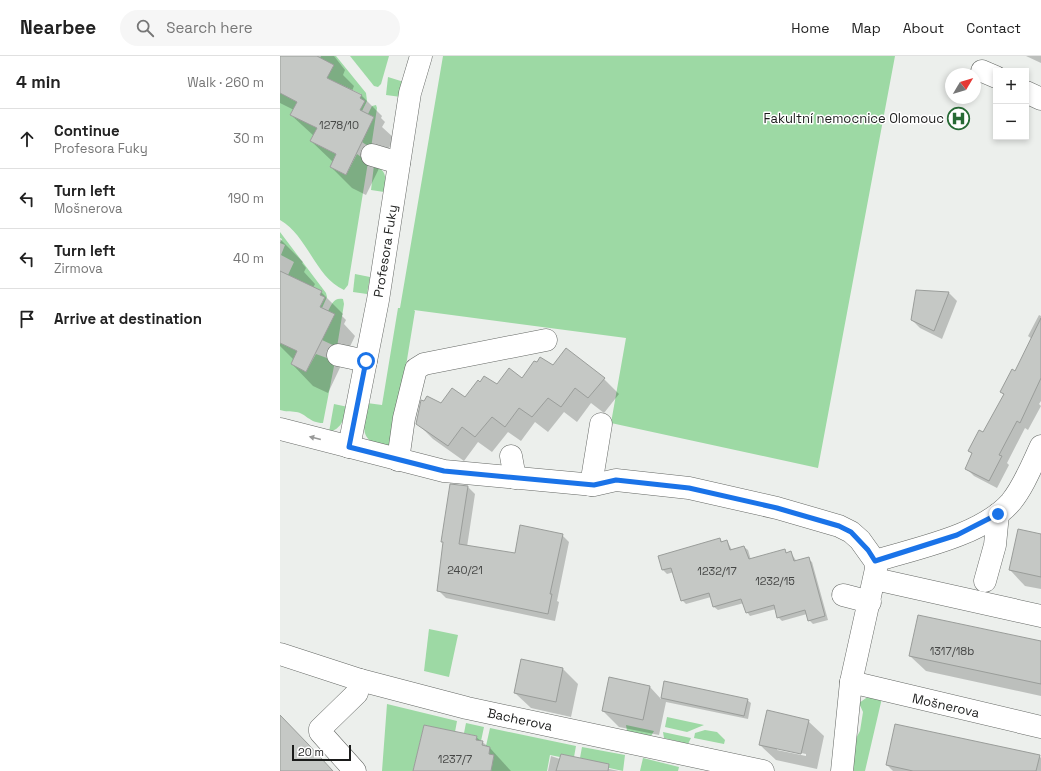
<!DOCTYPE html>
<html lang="en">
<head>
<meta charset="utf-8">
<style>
  :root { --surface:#fff; --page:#f6f6f6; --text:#222; --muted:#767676; --line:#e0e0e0 }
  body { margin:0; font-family:"Space Grotesk",sans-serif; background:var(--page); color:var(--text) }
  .controls { position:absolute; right:12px; top:12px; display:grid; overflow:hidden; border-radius:0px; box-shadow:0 2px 6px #0003 }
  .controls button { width:36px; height:36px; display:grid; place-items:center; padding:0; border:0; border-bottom:1px solid var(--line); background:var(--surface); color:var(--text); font:20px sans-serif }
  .compass { position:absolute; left:665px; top:12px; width:36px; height:36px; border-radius:50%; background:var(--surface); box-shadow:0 2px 6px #0003; rotate:52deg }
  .scale { position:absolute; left:12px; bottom:10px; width:59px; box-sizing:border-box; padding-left:4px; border:2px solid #1b1c1b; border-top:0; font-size:11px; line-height:14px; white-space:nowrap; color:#1b1c1b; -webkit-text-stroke:3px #fff; paint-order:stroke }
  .stop { position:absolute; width:12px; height:12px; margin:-9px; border:3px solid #1a73e8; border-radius:50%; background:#fff }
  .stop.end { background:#1a73e8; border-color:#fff; box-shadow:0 1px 4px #0008 }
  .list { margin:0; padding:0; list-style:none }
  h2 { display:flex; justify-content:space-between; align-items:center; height:52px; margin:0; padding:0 16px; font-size:17px }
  h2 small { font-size:13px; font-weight:400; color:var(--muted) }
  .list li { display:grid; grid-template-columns:26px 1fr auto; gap:12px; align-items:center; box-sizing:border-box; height:60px; padding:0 16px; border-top:1px solid var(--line) }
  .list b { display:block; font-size:15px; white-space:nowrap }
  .list p { margin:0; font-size:13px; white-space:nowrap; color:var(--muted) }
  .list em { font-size:13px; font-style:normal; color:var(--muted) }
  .icon { flex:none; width:22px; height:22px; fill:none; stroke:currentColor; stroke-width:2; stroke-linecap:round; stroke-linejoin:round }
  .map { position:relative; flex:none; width:761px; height:715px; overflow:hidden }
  header { display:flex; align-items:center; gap:24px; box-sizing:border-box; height:56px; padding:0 20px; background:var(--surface); border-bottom:1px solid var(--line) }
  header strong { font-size:19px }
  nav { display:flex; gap:22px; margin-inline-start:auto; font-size:14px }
  .search { width:280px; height:36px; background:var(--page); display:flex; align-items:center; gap:10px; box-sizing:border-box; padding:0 14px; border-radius:22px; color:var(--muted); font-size:15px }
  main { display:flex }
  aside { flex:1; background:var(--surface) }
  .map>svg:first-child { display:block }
  .green { fill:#9dd9a4 }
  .shadow { fill:#0003; fill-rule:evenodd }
  .building { fill:#c5c8c5; stroke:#9a9d9a }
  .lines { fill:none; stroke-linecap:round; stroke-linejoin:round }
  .minor-casing { stroke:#656865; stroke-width:23 }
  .minor { stroke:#fff; stroke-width:22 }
  .oneway { fill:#989998 }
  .route { stroke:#1a73e8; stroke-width:5 }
  .labels { text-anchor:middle; stroke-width:3; stroke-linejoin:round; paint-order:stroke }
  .number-label { font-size:11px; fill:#464746 }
  .poi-label { font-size:13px; fill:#1b1c1b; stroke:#fff; text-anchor:end }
  .street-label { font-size:13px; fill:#1b1c1b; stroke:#fff }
</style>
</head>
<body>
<header>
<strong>Nearbee</strong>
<div class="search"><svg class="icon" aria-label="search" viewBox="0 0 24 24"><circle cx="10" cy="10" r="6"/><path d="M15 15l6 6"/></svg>Search here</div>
<nav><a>Home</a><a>Map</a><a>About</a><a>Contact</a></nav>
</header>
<main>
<aside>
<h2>4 min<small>Walk · 260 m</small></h2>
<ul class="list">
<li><svg class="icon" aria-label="ahead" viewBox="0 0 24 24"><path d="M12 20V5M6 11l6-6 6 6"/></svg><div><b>Continue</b><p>Profesora Fuky</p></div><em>30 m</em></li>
<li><svg class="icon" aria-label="left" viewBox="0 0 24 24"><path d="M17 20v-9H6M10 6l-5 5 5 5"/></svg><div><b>Turn left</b><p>Mošnerova</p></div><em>190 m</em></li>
<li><svg class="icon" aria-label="left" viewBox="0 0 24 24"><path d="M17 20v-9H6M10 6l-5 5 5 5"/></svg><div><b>Turn left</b><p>Zirmova</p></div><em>40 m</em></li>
<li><svg class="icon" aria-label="arrive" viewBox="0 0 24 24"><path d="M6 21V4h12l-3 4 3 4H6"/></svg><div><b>Arrive at destination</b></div></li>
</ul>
</aside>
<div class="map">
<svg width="761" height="715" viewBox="0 0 761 715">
  <rect width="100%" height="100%" fill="#ecefec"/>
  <g class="green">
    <path d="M41,0H56L86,37L87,45L82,55L80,54L85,45L80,42L81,38L47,22L54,9L40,2Z"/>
    <path d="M70,0H109L101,28L98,31L94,30Z"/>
    <path d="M163,0H615L538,412L331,367L346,282L134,254L135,255L112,395C80,384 82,379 87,347L102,349L118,252H120Z"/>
    <path d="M108,21L124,26L121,41L106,39Z"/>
    <path d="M0,37L17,46L10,59L37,72L30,85L56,98L50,111L66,119L77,98L88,106L68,229L64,234C35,221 28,180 0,164Z"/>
    <path d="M96,49L97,52L91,92L82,86L94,61L88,58L92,50Z"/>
    <path d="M94,109C108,115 106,123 104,136L91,134Z"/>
    <path d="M0,176L46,237L47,241L42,252L40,251L45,242L40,239L41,235L8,219L14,206L1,199L5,189L0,187L2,183L0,182Z"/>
    <path d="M75,218L90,221L87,238L73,236Z"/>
    <path d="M63,243L64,248L57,291L42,284L54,258L48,255C52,248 54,241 63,243Z"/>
    <path d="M0,287L17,295L11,308L26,316L36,298L55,305L43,367C29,367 26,357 16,356C10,355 6,356 0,354Z"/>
    <path d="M54,348L68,351C64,362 62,373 49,376Z"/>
    <path d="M149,573L178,579L169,621L144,615Z"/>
    <path d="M589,640L602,642L585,715H574L572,710L574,686L580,675L583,656L579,647Z"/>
    <path d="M107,648L177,665L175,676L144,669L133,715H102Z"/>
    <path d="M387,661L424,669L407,676L385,671Z"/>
    <path d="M186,667L204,671L201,685L196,684L197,680L184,677Z"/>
    <path d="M346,669L374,675L371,680L347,675Z"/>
    <path d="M210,672L296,690L294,701L281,698L280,701L270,699L267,715H211L214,700L209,698L210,691L206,690Z"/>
    <path d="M425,674L437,676L445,684L444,688L414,682L415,677Z"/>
    <path d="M383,676L411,682L408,688L384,682Z"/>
    <path d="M302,691L345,699L343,715L311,708L312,705L300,702Z"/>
    <path d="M363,702L399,711L398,715H360Z"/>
  </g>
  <g class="shadow">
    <path d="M0,0H54L65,14L63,19L74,30L72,35L81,39L102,60L101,62L105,66L102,71L114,82L86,139L72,132L51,111L53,106L31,85L34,80L11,59L14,54L0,47Z"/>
    <path d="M746,0H761V7Z"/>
    <path d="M0,183L23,206L22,207L26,212L24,216L35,228L33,232L41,236L63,258L62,260L66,264L64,268L75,280L48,337L33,330L12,308L13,303L0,290Z"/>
    <path d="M637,235L669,237L677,245L662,283L640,272L632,264Z"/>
    <path d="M759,259L761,260V345L759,348L761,350L748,374L745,372L727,407L729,409L717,432L694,420L686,412L693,399L689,395L703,377L724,339L721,336L735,316L752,283L748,280Z"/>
    <path d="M274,310L324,323L339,338L324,357L311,347L297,366L284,356L268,376L255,366L241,385L228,376L212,396L198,386L184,405L153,383L137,367L161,349L186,343L200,327L217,329L242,323Z"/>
    <path d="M171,429L188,431L195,438L187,491L235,498L282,479L289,486L277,545L279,546L275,565L166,542L158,534L164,487L162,485Z"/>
    <path d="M761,479V533L745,530L730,514Z"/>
    <path d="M439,483L443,486L447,485L452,494L464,491L468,494L471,504L504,494L507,497H511L517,506L528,503L532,506L548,564L533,568L529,564L527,558L502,565L498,561L496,553L470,560L467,556L464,547L438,554L434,551L431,541L406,548L402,544L394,516L387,518L383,514L379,500Z"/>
    <path d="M761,586V640L646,615L630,600Z"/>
    <path d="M282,612L298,628L291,661L251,652L235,637Z"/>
    <path d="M385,626L467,644L471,647L468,663L386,646L379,679L339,671L323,655L370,631L381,643Z"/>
    <path d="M528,665L544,680L537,713L496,704L480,689ZM497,692L526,698V700L497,694Z"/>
    <path d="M196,681L210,692L231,715H135Z"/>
    <path d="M271,700L280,703L339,715H268Z"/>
    <path d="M759,700L761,702V715H613L607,709Z"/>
  </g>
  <g class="building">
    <path d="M0,0H37L54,9L47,22L82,39L80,42L85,45L80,54L94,61L66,119L50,111L56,98L30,85L37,72L10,59L17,46L0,37Z"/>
    <path d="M0,215L42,235L40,239L45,241L40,251L55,258L26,316L11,308L17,295L0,287Z"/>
    <path d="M636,234L669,236L654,275L631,264Z"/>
    <path d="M761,262V322L740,367L737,365L719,399L722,400L709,425L685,413L692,397L688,395L699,374L703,376L724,338L720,336L732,313L735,315Z"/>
    <path d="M286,292L325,322L308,342L295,332L281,351L268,342L252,361L239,352L225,371L212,361L195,381L182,371L168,390L136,368L141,344L144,345L147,340L161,347L172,332L185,341L198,324L200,326L204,320L217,328L229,312L242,322L254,305L257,306L260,301L273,309Z"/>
    <path d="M170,428L188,430L179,488L235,497L240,469L283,478L270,538H272L268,558L157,535L163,486H161Z"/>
    <path d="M738,473L761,478V521L729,514Z"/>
    <path d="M440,482L441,486L447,484L450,494L464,490L469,503L505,493L506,497L511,495L514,505L529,501L545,560L528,565L525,554L497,562L494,549L466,557L461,543L433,551L429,537L401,545L391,512L382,514L378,500Z"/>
    <path d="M638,559L761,585V628L629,600Z"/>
    <path d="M241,603L283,612L276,646L234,637Z"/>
    <path d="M329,621L370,630L363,664L322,655Z"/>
    <path d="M384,625L468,643L464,660L381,642Z"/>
    <path d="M487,654L529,664L521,698L479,689Z"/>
    <path d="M0,659L28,688L53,715H0Z"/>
    <path d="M615,668L760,699L756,715H633L606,709Z"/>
    <path d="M144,669L197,680L196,684L203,685L202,689L210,691L209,698L214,699L211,715H133Z"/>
    <path d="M281,698L329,708L328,715H276Z"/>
  </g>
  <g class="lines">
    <defs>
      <g id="minor">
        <path d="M702,15L716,21"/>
        <path d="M746,36L761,43"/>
        <path d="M92,99L119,107"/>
        <path d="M58,299L86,305"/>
        <path d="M0,373L164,415L314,429L336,424L409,432L497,452L559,470L571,476L580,484L595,505L596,513L571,626L562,715"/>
        <path d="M69,391L98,244L130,37L141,0"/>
        <path d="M231,400L235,422"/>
        <path d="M118,404L124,362L136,313L144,308L266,284"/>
        <path d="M311,429L321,368"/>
        <path d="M595,505C637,492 701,480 731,446C744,430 752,409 761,390"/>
        <path d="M595,523L761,560"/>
        <path d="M705,525L715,489L718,458"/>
        <path d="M563,539L590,546"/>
        <path d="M0,598L80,624L187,652L483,715"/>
        <path d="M571,626L761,671"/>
        <path d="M75,715L40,676V673L77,637L80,624"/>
      </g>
    </defs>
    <use href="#minor" class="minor-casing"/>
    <use href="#minor" class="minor"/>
  </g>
  <defs><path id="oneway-solid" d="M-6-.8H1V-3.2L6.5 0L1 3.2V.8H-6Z"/></defs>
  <use class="oneway" href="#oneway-solid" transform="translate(35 382) rotate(-166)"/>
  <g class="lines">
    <path class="route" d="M86,305L69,391L164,415L314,429L336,424L409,432L497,452L559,470L571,476L588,494L595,505L677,479L718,458"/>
  </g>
  <defs>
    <symbol id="hospital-ring" viewBox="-11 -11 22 22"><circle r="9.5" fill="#fff" stroke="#276a35" stroke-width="1.5"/><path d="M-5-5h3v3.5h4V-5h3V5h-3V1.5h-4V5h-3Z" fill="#276a35"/></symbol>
  </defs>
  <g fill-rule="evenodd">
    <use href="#hospital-ring" x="666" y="50" width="25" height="25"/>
  </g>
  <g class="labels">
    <g class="number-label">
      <text x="59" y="73">1278/10</text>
      <text x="185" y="518">240/21</text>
      <text x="437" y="519">1232/17</text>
      <text x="495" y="529">1232/15</text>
      <text x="672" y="599">1317/18b</text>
      <text x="175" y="707">1237/7</text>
    </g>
    <g class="poi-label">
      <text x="664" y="67">Fakultní nemocnice Olomouc</text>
    </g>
    <g class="street-label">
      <text transform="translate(105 195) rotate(-81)" y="5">Profesora Fuky</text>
      <text transform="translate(666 649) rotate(13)" y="5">Mošnerova</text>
      <text transform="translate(240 663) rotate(12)" y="5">Bacherova</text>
    </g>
  </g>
</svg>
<div class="controls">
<button>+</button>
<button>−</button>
</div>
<svg class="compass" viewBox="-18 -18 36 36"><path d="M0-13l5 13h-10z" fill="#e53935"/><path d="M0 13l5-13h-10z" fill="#767676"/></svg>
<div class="scale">20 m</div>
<div class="stop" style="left:86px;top:305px"></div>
<div class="stop end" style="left:718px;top:458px"></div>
</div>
</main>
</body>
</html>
